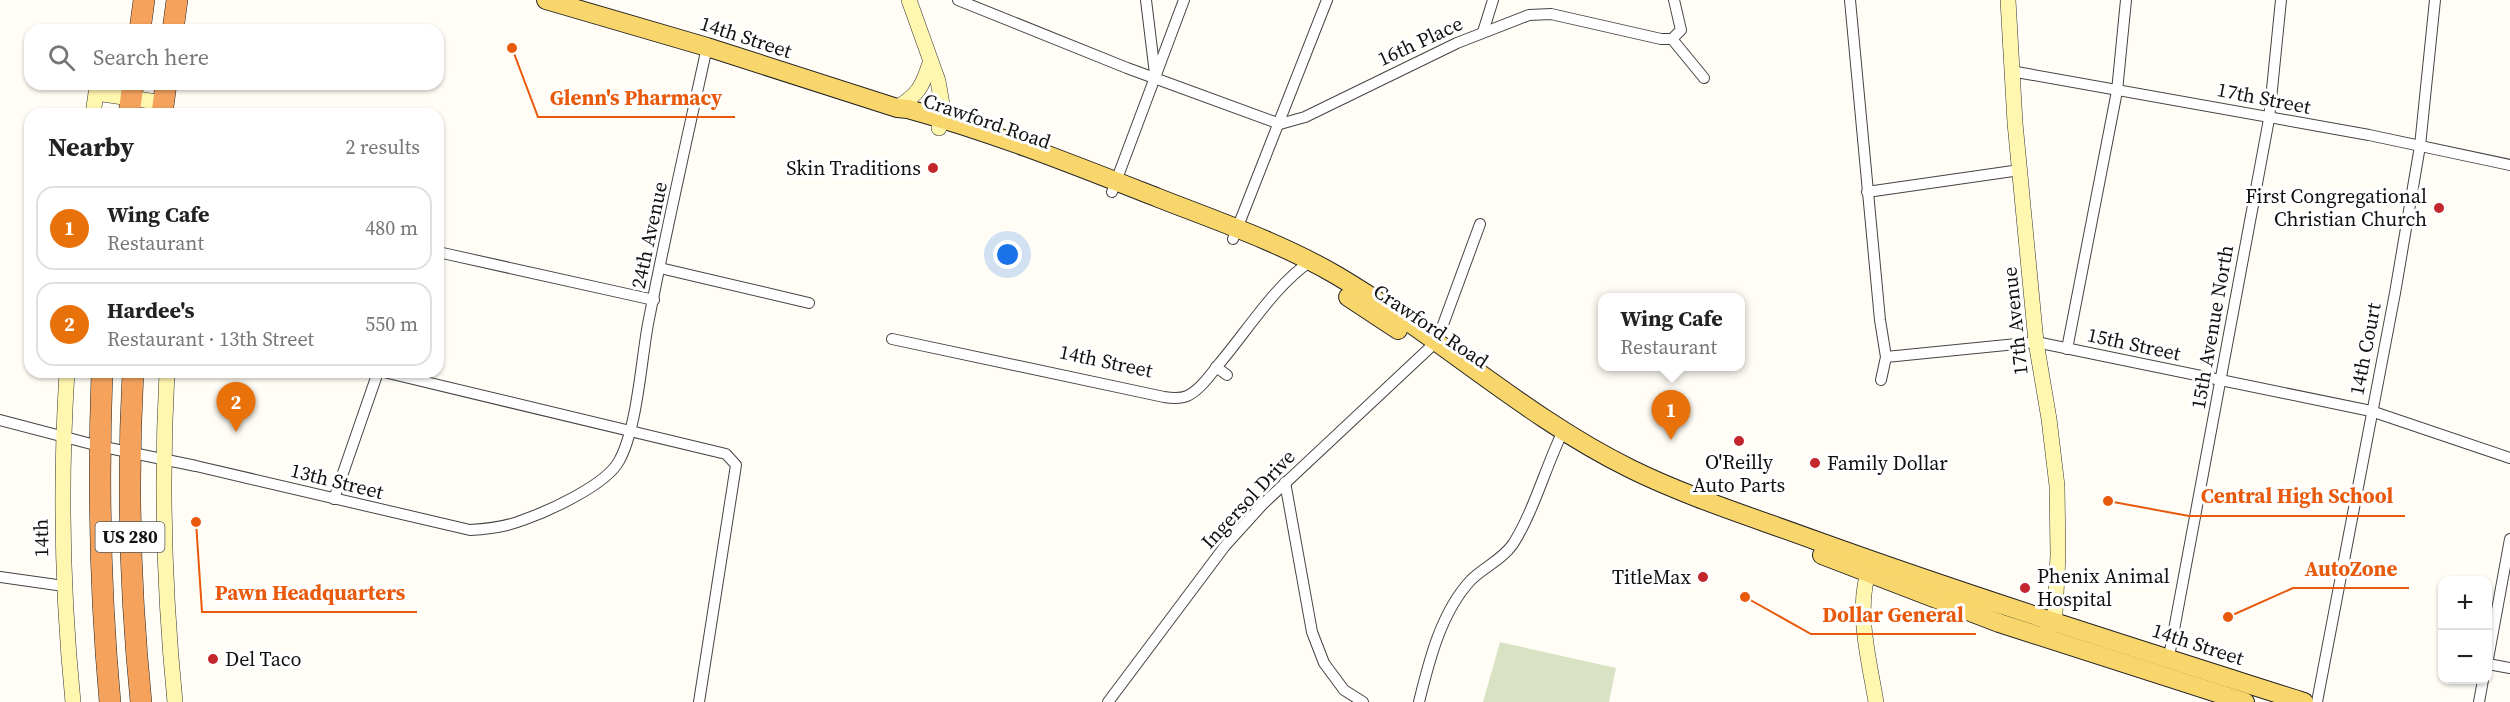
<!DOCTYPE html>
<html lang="en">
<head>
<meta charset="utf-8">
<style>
  :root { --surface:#fff; --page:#f2f2f2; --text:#222; --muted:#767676; --line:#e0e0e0; --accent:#c4262e }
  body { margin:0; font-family:"Source Serif 4",serif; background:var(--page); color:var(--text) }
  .controls { position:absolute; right:18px; bottom:18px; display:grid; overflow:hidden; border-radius:12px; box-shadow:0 2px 4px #0004 }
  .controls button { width:54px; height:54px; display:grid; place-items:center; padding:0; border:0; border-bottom:2px solid var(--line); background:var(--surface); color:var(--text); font:30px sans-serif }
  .you { position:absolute; left:1008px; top:255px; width:21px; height:21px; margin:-15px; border:4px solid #fff; border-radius:50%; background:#1a73e8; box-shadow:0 0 0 9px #1a73e833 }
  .badge { display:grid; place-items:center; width:39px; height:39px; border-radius:50%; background:var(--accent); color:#fff; font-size:20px; font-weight:700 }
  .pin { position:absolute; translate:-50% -50px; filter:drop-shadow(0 2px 3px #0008) }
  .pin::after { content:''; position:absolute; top:32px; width:21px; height:18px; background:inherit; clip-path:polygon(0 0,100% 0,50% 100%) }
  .popup { position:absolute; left:1598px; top:293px; width:147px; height:78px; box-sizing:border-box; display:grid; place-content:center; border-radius:12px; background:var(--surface); filter:drop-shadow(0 2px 4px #0005); font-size:20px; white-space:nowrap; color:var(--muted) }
  .popup b { font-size:22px; color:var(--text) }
  .popup::after { content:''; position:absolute; left:50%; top:100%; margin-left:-12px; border:12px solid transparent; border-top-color:var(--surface) }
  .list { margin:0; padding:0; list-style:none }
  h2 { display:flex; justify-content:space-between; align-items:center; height:78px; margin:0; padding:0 24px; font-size:26px }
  h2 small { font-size:20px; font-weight:400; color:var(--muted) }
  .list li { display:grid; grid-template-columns:39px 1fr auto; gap:18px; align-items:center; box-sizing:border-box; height:84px; margin:0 12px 12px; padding:0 12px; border:2px solid var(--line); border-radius:18px }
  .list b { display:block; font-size:22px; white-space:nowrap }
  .list p { margin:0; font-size:20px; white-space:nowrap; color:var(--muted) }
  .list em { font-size:20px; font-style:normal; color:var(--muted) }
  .icon { flex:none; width:33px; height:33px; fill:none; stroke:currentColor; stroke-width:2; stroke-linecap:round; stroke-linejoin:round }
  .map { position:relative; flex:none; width:2510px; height:702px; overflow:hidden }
  .search { position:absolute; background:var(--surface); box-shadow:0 2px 4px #0004; left:24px; top:24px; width:420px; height:66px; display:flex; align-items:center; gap:15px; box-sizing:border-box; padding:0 21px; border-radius:18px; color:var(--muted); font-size:22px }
  .panel { position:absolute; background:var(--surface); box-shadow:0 2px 4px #0004; left:24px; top:108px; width:420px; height:270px; border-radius:18px }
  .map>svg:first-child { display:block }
  .cemetery { fill:#d9e3c4 }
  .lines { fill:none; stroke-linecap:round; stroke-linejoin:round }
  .street-casing { stroke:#444; stroke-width:12 }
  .secondary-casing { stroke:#333; stroke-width:16 }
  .primary-casing { stroke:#222; stroke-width:20 }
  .highway-casing { stroke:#222; stroke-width:22 }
  .street { stroke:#fff; stroke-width:10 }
  .secondary { stroke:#fff6b0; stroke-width:15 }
  .primary { stroke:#f9d66b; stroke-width:18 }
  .highway { stroke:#f5a25d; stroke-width:21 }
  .poi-dot { fill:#c4262e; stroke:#fff; stroke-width:2 }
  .labels { text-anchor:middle; stroke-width:6; stroke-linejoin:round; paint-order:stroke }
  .shield { fill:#fff; stroke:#585858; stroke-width:1.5 }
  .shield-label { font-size:18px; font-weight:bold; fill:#111 }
  .street-label { font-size:20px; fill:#111; stroke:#fff }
  .poi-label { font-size:20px; fill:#111; stroke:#fff; text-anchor:end }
  .leader { fill:none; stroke:#e8590c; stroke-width:2 }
  .callout-dot { fill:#e8590c; stroke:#fff; stroke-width:2 }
  .callout-label { font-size:21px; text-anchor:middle; font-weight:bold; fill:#e8590c; stroke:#fff; stroke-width:6; stroke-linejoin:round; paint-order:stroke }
</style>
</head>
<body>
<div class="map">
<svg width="2510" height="702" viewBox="0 0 2510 702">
  <rect width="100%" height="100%" fill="#fffdf5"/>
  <path class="cemetery" d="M1500,642L1616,668L1609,702H1483Z"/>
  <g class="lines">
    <defs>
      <g id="street">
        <path d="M958,0L1127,68L1280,124L1305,117L1457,43L1529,15L1551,14L1661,39H1672L1704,78"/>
        <path d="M1146,0L1155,74"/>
        <path d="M1850,0L1880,320L1886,357L1881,380"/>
        <path d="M1483,32L1493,0"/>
        <path d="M1672,39L1681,30L1674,0"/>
        <path d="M2011,71L2369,135L2510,165"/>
        <path d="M1112,192L1184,0"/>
        <path d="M1867,192L2020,170"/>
        <path d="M1233,239L1327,0"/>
        <path d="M438,252L654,300"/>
        <path d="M660,268L809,303"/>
        <path d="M892,339L1164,397C1171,398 1180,399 1187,396C1200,390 1210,375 1219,364C1247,331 1276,284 1311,261"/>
        <path d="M2067,349L2117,91L2126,0"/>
        <path d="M1886,357L2036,342L2371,411L2510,458"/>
        <path d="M1216,367L1227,375"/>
        <path d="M384,372L726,454L736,465L699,702"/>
        <path d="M0,420L99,446L196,466L470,530C488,529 506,527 523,520C549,511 606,485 619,461C637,429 641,362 648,324C666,231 687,139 707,47"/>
        <path d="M1285,482L1312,632L1324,663L1344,690L1363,702"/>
        <path d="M334,499L378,372"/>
        <path d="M0,577L64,586"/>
        <path d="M2488,659L2510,539"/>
        <path d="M2168,662L2269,119L2281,0"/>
        <path d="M2488,664L2510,668"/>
        <path d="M1108,702L1225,546L1263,504L1437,341L1480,224"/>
        <path d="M1419,702C1429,661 1441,612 1471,580C1484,567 1502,560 1513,544C1533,513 1546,466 1563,431"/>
        <path d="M2317,702L2395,293L2420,146L2435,0"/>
        <path d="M2479,702L2483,680"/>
      </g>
      <g id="secondary">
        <path d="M909,0L938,81L943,110L939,128"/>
        <path d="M2008,0L2015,123L2036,342L2049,419L2057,486L2058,555L2055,613L2047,631"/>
        <path d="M897,108C918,94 922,88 930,63"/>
        <path d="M93,114L96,93L164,103"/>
        <path d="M67,372C60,482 62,592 73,702"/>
        <path d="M167,372C161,482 164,592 175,702"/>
        <path d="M1871,564C1854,606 1869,659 1876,702"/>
      </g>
      <g id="primary">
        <path d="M546,0L707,47L897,108L908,109C995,133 1077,166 1161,199C1220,222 1281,243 1336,275C1438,335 1525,417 1631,469C1690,498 1755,518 1817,541C1978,599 2141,650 2304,702"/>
        <path d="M1348,297L1398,330"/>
        <path d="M1822,555L1999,623L2245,702"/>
      </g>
      <g id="highway">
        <path d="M140,30L144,0"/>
        <path d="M173,30L177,0"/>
        <path d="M129,114L133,84"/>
        <path d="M162,114L166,84"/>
        <path d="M102,372C98,482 100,592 110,702"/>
        <path d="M133,372C127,482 130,592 141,702"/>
      </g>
    </defs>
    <use href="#street" class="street-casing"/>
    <use href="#secondary" class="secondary-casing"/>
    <use href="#primary" class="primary-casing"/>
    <use href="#highway" class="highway-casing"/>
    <use href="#street" class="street"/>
    <use href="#secondary" class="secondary"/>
    <use href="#primary" class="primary"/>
    <use href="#highway" class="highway"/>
  </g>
  <g class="poi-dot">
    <circle cx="933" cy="168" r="6"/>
    <circle cx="2439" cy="208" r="6"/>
    <circle cx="1739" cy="441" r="6"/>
    <circle cx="1815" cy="463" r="6"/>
    <circle cx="1703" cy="577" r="6"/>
    <circle cx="2025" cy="588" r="6"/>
    <circle cx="213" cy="659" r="6"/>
  </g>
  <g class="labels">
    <rect class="shield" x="95.5" y="522" width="69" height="30" rx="4.5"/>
    <g class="shield-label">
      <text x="130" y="543">US 280</text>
    </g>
    <g class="street-label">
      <text transform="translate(746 37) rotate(18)" y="7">14th Street</text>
      <text transform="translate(1420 41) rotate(-25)" y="7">16th Place</text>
      <text transform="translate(2264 98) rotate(11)" y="7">17th Street</text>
      <text transform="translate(987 121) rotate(19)" y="7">Crawford Road</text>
      <text transform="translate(649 235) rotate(-78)" y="7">24th Avenue</text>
      <text transform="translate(2015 321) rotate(-96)" y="7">17th Avenue</text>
      <text transform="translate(1431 326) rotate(34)" y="7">Crawford Road</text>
      <text transform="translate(2212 327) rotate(-80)" y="7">15th Avenue North</text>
      <text transform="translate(2134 344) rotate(12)" y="7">15th Street</text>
      <text transform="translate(2365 349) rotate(-79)" y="7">14th Court</text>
      <text transform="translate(1106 361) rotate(12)" y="7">14th Street</text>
      <text transform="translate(337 481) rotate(14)" y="7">13th Street</text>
      <text transform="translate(1248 499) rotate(-47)" y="7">Ingersol Drive</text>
      <text transform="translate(41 538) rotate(-91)" y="7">14th</text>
      <text transform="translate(2198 644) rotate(18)" y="7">14th Street</text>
    </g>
    <g class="poi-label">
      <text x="921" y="175">Skin Traditions</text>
      <text x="2427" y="203">First Congregational<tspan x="2427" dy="23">Christian Church</tspan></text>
      <text x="1739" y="469" text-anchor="middle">O'Reilly<tspan x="1739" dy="23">Auto Parts</tspan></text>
      <text x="1827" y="470" text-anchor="start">Family Dollar</text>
      <text x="2037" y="583" text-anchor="start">Phenix Animal<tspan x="2037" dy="23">Hospital</tspan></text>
      <text x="1691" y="584">TitleMax</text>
      <text x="225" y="666" text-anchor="start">Del Taco</text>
    </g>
  </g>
  <path class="leader" d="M512 48L538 117H735M2108 501L2189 516H2405M2228 617L2293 588H2409M196 522L202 612H417M1745 597L1811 634H1976"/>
  <g class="callout-dot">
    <circle cx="512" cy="48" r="6"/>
    <circle cx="2108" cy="501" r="6"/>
    <circle cx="2228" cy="617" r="6"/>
    <circle cx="196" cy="522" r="6"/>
    <circle cx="1745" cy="597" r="6"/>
  </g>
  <g class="callout-label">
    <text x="636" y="105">Glenn's Pharmacy</text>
    <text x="2297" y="503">Central High School</text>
    <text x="2351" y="576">AutoZone</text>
    <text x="310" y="600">Pawn Headquarters</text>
    <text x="1893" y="622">Dollar General</text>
  </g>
</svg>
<div class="controls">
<button>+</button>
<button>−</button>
</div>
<div class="you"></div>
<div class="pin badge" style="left:1671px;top:440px;background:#e8710a">1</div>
<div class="popup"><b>Wing Cafe</b>Restaurant</div>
<div class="pin badge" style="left:236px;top:432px;background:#e8710a">2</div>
<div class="search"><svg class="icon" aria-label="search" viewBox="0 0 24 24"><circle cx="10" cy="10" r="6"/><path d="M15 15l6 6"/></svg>Search here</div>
<section class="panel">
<h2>Nearby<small>2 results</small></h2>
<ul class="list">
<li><span class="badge" style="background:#e8710a">1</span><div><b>Wing Cafe</b><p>Restaurant</p></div><em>480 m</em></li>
<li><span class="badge" style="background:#e8710a">2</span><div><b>Hardee's</b><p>Restaurant · 13th Street</p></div><em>550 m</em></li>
</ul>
</section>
</div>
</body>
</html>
